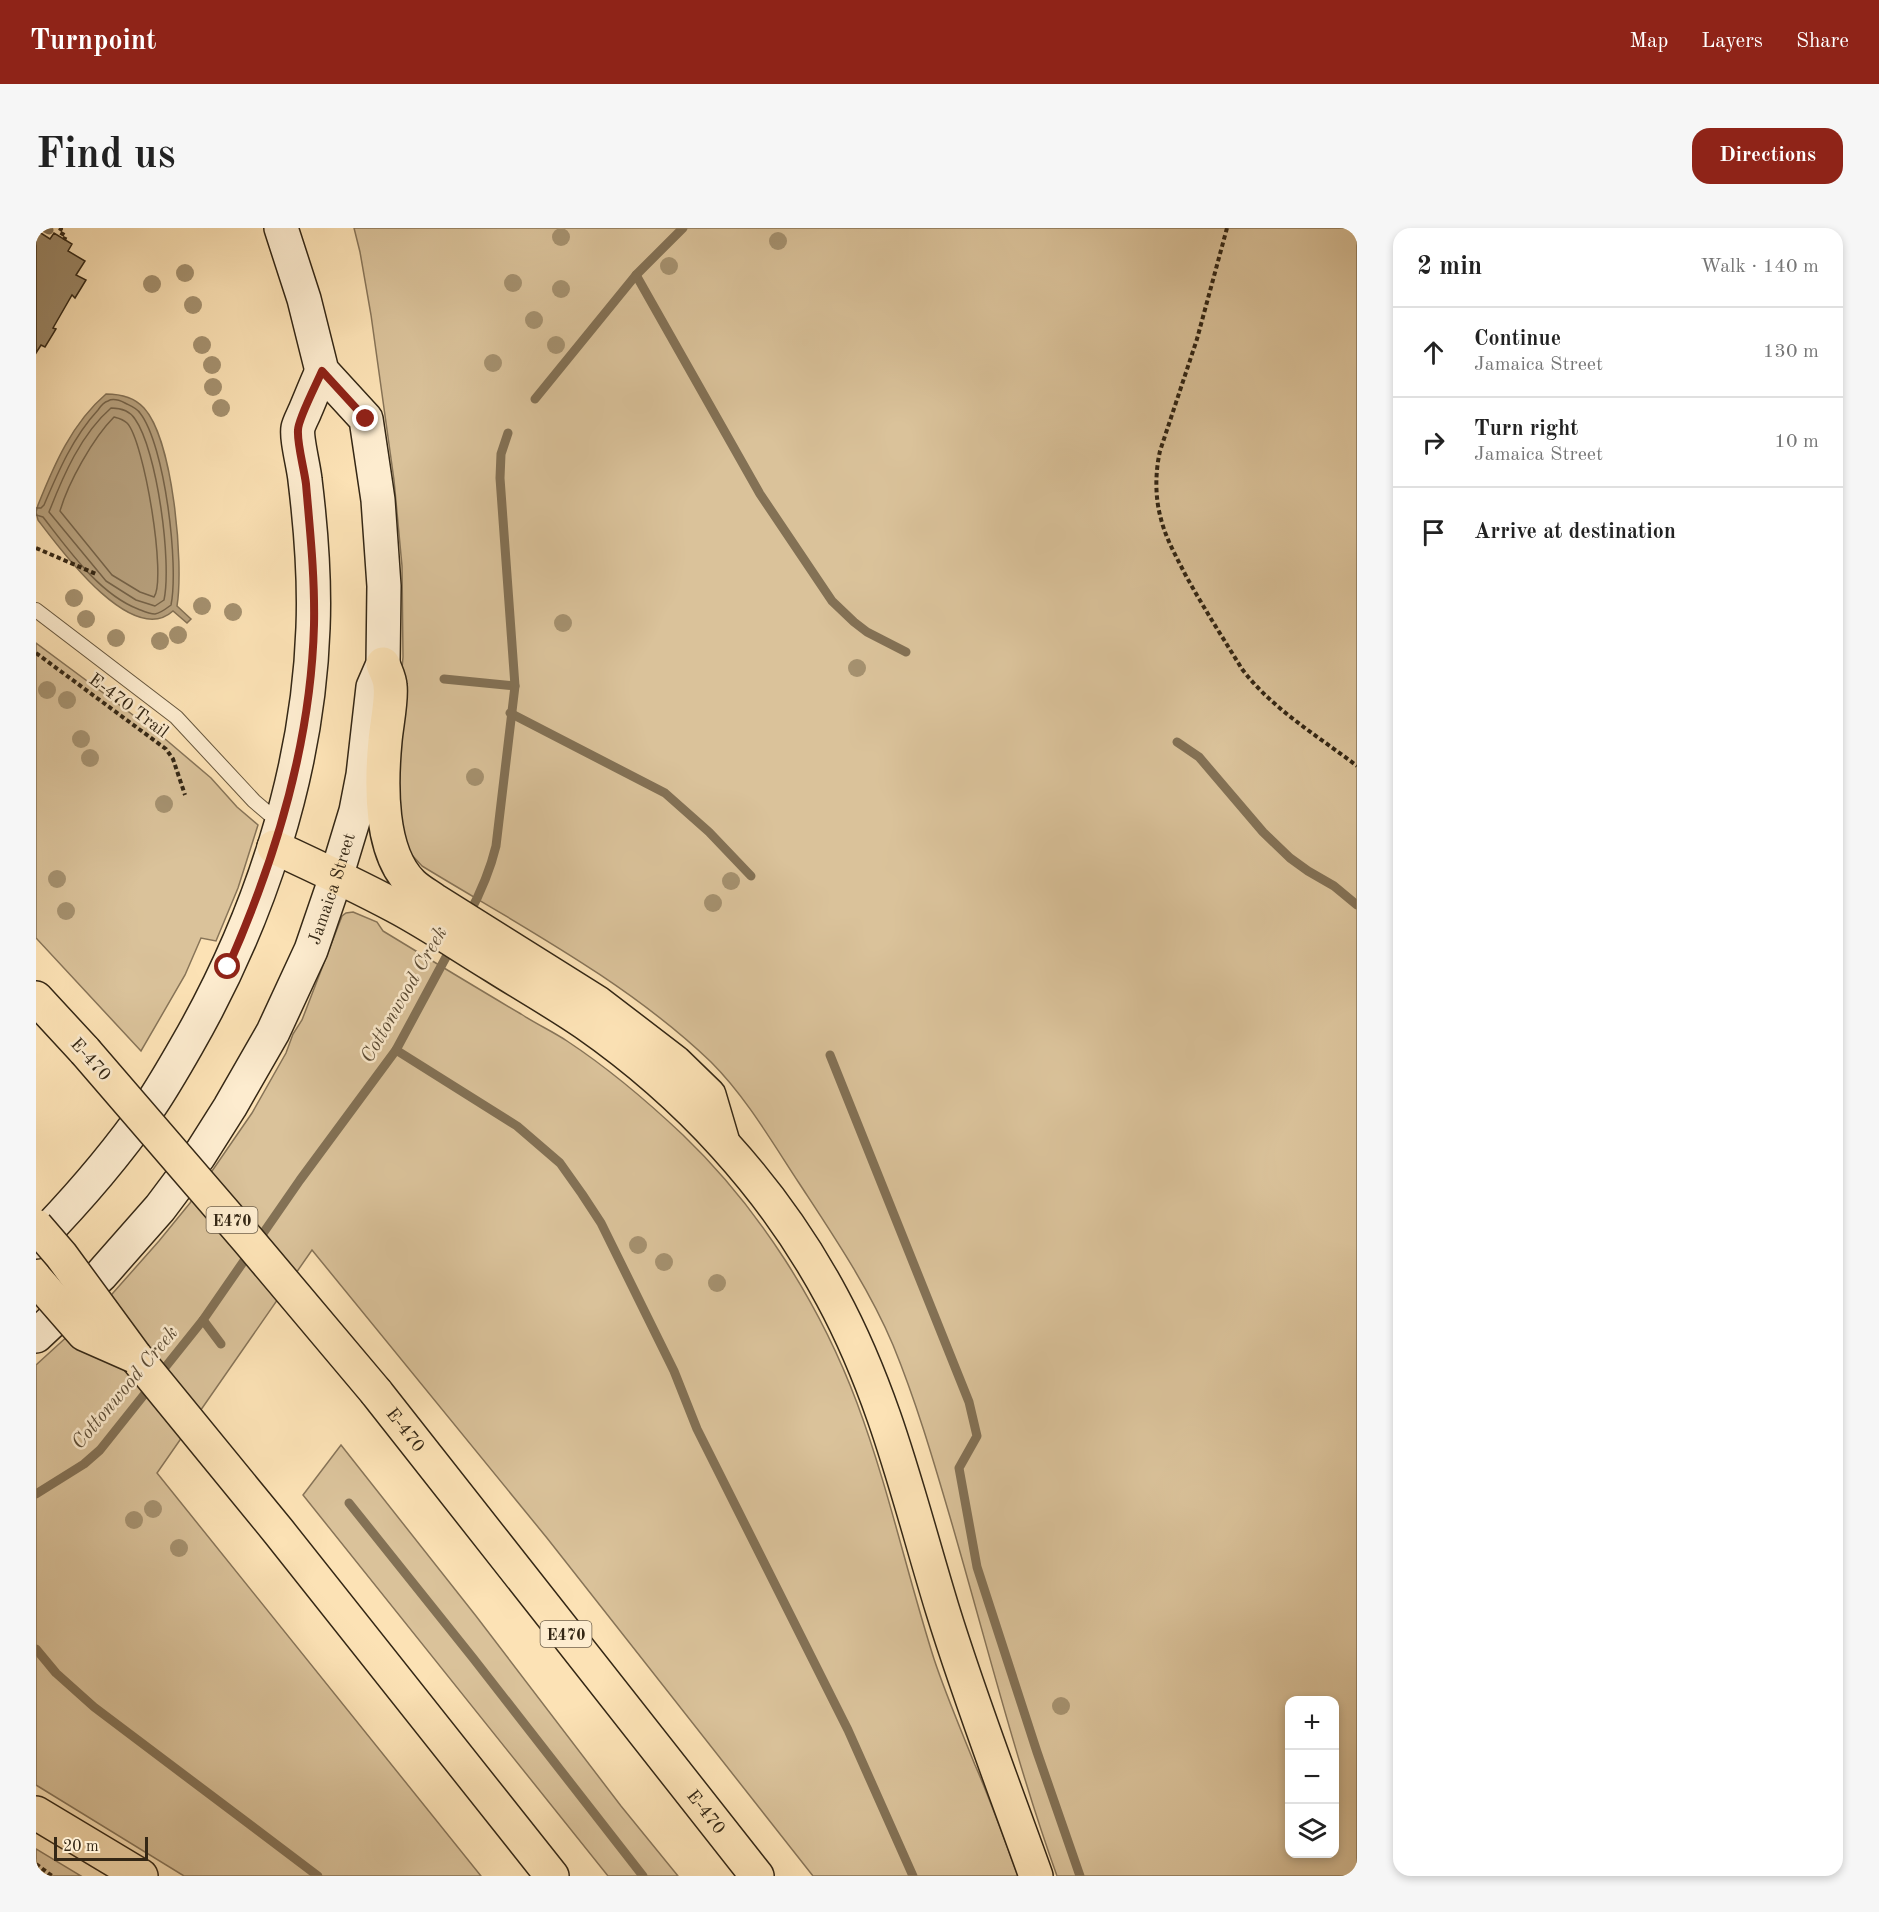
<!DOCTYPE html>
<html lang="en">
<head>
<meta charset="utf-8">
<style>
  :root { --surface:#fff; --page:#f6f6f6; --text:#222; --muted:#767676; --line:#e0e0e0; --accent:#8f2418 }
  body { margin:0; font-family:"Old Standard TT",serif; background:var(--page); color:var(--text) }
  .controls { position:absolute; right:18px; bottom:18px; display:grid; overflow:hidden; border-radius:12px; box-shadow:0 3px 9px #0003 }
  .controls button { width:54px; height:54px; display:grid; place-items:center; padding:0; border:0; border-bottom:2px solid var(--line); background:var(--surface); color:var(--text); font:30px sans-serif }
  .scale { position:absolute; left:18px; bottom:15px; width:94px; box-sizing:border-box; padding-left:6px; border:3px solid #342715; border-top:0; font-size:16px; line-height:21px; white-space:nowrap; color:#342715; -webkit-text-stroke:4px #fdeccf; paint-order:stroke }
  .stop { position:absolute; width:18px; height:18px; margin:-14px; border:4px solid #8f2418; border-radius:50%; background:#fff }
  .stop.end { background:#8f2418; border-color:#fff; box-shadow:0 2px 6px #0008 }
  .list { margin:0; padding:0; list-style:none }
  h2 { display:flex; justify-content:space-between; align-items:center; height:78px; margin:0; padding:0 24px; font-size:26px }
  h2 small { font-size:20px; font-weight:400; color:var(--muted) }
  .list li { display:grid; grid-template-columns:39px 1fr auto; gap:18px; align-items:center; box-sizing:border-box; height:90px; padding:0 24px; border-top:2px solid var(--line) }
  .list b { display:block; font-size:22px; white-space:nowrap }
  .list p { margin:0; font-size:20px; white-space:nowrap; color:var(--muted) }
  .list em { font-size:20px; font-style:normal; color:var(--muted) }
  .icon { flex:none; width:33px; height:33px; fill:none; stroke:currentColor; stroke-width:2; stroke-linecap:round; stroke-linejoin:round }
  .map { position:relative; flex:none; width:1321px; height:1648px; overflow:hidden; border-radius:18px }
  header { display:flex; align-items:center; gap:36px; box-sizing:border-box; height:84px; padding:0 30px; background:var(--accent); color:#fff }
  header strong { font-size:28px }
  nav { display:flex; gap:33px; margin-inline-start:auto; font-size:21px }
  .intro { display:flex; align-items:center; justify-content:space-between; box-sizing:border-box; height:144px; padding:0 36px }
  h1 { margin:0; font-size:42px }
  .button { padding:15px 27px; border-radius:18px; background:var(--accent); color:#fff; font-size:21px; font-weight:700 }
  main { display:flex; gap:36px; padding:0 36px }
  aside { flex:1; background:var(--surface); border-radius:18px; box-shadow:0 3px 9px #0003 }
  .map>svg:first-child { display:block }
  .green { fill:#dac29a; stroke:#877458; stroke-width:1.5; fill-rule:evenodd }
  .water { fill:#b8a27f; stroke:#837155; stroke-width:1.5 }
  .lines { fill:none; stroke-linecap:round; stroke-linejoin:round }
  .shore { stroke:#76644a; stroke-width:1.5 }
  .stream { stroke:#837155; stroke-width:9 }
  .building { fill:#9c8868; stroke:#342715; stroke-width:1.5 }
  .lane-casing { stroke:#66563d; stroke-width:16 }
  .secondary-casing { stroke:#342715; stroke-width:36 }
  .highway-casing { stroke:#342715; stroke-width:36 }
  .path { stroke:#342715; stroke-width:4; stroke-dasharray:4.5 3; stroke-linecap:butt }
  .lane { stroke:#fdeccf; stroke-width:14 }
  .secondary { stroke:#fdeccf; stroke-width:33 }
  .highway { stroke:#fce2b5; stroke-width:33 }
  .highway-bridge-casing { stroke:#342715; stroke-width:36; stroke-linecap:butt }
  .highway-bridge { stroke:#fce2b5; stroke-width:33 }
  .tree { fill:#a5916f }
  .route { stroke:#8f2418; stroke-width:8 }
  .labels { text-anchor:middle; stroke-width:5; stroke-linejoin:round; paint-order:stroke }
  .shield { fill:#fdeccf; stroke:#70624d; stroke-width:1.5 }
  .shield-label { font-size:16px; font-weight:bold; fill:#342715 }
  .street-label { font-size:18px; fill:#342715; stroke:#fdeccf }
  .water-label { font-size:20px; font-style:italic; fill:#5c4c35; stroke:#fdeccf }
</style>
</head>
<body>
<header>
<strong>Turnpoint</strong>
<nav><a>Map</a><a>Layers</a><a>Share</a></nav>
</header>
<div class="intro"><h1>Find us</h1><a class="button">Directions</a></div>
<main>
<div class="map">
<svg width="1321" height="1648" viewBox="0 0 1321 1648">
  <rect width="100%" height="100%" fill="#fce2b5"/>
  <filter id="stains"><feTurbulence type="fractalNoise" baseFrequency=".00333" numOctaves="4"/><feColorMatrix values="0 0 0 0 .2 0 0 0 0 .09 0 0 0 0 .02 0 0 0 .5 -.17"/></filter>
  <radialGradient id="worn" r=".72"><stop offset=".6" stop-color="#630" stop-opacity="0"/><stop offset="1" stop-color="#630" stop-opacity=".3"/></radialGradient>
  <g class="green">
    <path d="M318,0H1321V1648H1021C979,1531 949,1409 914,1289C897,1231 880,1173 857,1117C833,1060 797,1007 763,955C736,914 710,869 675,834C593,755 483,697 386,638L375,626L362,592V486L367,429L366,338L358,252L335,87L324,24ZM1254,1472H1298V1626H1254Z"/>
    <path d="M0,415L128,510L175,550L201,579L222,597L202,660L180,713L165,710L149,747L105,823L0,710Z"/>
    <path d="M317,684L341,694L347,703C393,731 439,759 485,786C500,796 516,803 531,813C572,840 611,873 647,907C723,980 784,1076 821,1175C852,1258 871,1346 898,1431C910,1467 925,1502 939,1537C955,1573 968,1611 982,1648H777L511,1310L276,1022L121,1245L445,1648H148L0,1557V1137L69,1074L123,1013L154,975L216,885L250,825L257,806L266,792L306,688L310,685Z"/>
    <path d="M305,1217L440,1388L585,1578L642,1648H572L267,1267Z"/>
    <path d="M0,1621L45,1648H0Z"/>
  </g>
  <path class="water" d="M70,166C83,166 98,169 108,180C137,212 148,335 141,378L155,391L151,395L137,383C96,420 24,321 2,292L0,284L2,277C18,237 36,195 70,166Z"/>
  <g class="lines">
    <g class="shore">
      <path d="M75,180C84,180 94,183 99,191C121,222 136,334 128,372L119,378L100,372L70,353L13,284C27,248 45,206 75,180Z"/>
      <path d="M78,189C82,190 87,191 91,195C108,212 131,351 118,369L104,364L76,347L24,283C32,255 57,210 78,189Z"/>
      <path d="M0,280H5L8,277C22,244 37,209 62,182C64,179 68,174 72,173C77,170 85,173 89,175C95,178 101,180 104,185C129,217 143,338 135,377C131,380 125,385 119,386C113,386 107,383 102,381C63,366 32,321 7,289L0,287"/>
    </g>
    <g class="stream">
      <path d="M9,0L13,2"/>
      <path d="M600,47L724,266L796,373L818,394L831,404L870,424"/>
      <path d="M499,171L600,47L647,0"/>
      <path d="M408,451L479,458"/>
      <path d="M474,485L629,565L673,604L715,648"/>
      <path d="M1141,514L1163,529L1227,604L1254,630L1272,643L1298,658L1321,677"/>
      <path d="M432,688C445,664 454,643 460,618L479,458L464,250L465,226L472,205"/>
      <path d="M360,822L481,898L524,935L546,966L565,995L638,1143L661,1201L812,1502L877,1648"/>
      <path d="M794,827L933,1174L941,1208L923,1240L941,1339L1001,1524L1044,1648"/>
      <path d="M167,1092L185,1116"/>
      <path d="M123,1147L167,1092L264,952L360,822L416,718"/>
      <path d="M0,1266L48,1236L64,1222L115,1158"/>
      <path d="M313,1275L437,1430L607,1648"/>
      <path d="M0,1421L20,1445L58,1479L282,1648"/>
    </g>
  </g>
  <path class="building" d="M0,2L14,11L18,5L36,16L32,23L49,33L40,47L50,52L39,70L36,67L17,100L20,101L9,119L5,117L0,125Z"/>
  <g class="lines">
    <defs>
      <path id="lane" d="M0,382L140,489L218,573L232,585L246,593"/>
      <g id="secondary">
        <path d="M0,1014C41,972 80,927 114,878C127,859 139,838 151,817C223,692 272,545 277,400C279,351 275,301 269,252C268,240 260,210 262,200C263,195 267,188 269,183C275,169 280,156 286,143"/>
        <path id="s1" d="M0,1108L65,1047L124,980L163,928L194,879L237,804L275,722L300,649L320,583L327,547L337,459L347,436L348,358L342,272L330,191L286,143L268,71L245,0"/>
      </g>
      <g id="highway">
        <path d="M347,436C349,442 354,451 354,458C356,471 350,499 349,513C345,555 343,624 376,656C382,662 391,667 398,672L562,775L639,834L673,867L686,911"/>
        <path d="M238,619C279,638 320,657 359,678C393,696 425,718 458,738C488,757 520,775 549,795C651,866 737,959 796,1069C850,1169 873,1272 906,1380C934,1471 968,1559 1000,1648"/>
        <path d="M0,770L49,823"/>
        <path d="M99,1128L243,1304L516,1648"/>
        <path id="s2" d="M340,1164L721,1648"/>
        <path d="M0,1585L105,1648"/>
      </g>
    </defs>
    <use href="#lane" class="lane-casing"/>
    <use href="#secondary" class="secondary-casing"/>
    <use href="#highway" class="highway-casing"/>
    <g class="path">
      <path d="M23,0L25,1L23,4L30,8L28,12"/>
      <path d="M1191,0L1161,111L1124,223C1119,245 1119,270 1125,291C1130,311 1140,328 1149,346C1167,379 1187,410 1206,441C1236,481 1282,508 1321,538"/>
      <path d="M0,320L60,346"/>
      <path d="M0,425L130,521L137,531L149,567"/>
      <path d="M0,1636L16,1648"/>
    </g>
    <use href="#lane" class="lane"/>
    <use href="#secondary" class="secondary"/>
    <use href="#highway" class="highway"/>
    <defs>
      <g id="highway-bridge">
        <path d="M49,823L212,1012L340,1164"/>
        <path d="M0,998L25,1027L99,1128"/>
        <path d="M0,1051L48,1106L98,1128"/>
      </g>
    </defs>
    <use href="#highway-bridge" class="highway-bridge-casing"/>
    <use href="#highway-bridge" class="highway-bridge"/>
  </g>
  <g class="tree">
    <circle cx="525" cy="9" r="9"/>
    <circle cx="742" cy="13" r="9"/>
    <circle cx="633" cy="38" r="9"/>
    <circle cx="149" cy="45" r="9"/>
    <circle cx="477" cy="55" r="9"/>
    <circle cx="116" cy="56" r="9"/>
    <circle cx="525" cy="61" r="9"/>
    <circle cx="157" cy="77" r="9"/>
    <circle cx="498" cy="92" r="9"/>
    <circle cx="166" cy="117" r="9"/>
    <circle cx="520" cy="117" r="9"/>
    <circle cx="457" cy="135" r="9"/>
    <circle cx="176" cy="137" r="9"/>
    <circle cx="177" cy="159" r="9"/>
    <circle cx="185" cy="180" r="9"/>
    <circle cx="38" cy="370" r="9"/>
    <circle cx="166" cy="378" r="9"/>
    <circle cx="197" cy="384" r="9"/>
    <circle cx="50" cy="391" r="9"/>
    <circle cx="527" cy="395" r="9"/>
    <circle cx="142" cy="407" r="9"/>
    <circle cx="80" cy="410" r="9"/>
    <circle cx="124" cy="413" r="9"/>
    <circle cx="821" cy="440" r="9"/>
    <circle cx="11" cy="462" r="9"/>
    <circle cx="31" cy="472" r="9"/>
    <circle cx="45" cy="511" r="9"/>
    <circle cx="54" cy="530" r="9"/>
    <circle cx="439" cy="549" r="9"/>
    <circle cx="128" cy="576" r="9"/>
    <circle cx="21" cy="651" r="9"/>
    <circle cx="695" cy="653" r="9"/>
    <circle cx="677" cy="675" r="9"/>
    <circle cx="30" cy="683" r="9"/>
    <circle cx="602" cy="1017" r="9"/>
    <circle cx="628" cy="1034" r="9"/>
    <circle cx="681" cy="1055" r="9"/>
    <circle cx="117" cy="1281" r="9"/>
    <circle cx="98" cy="1292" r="9"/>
    <circle cx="143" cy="1320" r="9"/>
    <circle cx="1025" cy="1478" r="9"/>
  </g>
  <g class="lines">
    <path class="route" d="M192,739C239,633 275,513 278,397C279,349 274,303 270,256C268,240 261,216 262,202C262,191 281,155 286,143L330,191"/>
  </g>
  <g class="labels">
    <g class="shield">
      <rect x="170.5" y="979" width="51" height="26" rx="4.5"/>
      <rect x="504.5" y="1393" width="51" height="26" rx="4.5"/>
    </g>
    <g class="shield-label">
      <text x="196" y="998">E470</text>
      <text x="530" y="1412">E470</text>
    </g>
    <g class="street-label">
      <text transform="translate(93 477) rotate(37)" y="6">E-470 Trail</text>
      <text dy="6" stroke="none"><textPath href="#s1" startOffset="543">Jamaica Street</textPath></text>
      <text transform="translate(55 831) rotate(48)" y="6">E-470</text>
      <text dy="6" stroke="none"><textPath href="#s2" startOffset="48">E-470</textPath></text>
      <text dy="6" stroke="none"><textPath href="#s2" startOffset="534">E-470</textPath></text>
    </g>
    <g class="water-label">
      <text transform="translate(367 766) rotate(-60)" y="7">Cottonwood Creek</text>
      <text transform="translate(88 1159) rotate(-50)" y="7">Cottonwood Creek</text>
    </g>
  </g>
  <rect width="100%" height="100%" filter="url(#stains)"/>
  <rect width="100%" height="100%" fill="url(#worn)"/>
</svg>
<div class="controls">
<button>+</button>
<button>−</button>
<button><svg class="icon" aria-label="layers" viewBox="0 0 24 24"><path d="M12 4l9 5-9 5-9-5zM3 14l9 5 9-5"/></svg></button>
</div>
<div class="scale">20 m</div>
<div class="stop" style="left:192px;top:739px"></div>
<div class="stop end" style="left:330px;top:191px"></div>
</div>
<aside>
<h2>2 min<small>Walk · 140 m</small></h2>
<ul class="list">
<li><svg class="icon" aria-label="ahead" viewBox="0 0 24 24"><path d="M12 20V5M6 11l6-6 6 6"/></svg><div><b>Continue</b><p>Jamaica Street</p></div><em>130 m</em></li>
<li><svg class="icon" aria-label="right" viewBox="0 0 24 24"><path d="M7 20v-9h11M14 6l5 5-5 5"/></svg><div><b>Turn right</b><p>Jamaica Street</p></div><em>10 m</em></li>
<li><svg class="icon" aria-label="arrive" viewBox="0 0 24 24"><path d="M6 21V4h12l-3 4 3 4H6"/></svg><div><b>Arrive at destination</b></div></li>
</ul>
</aside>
</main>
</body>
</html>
